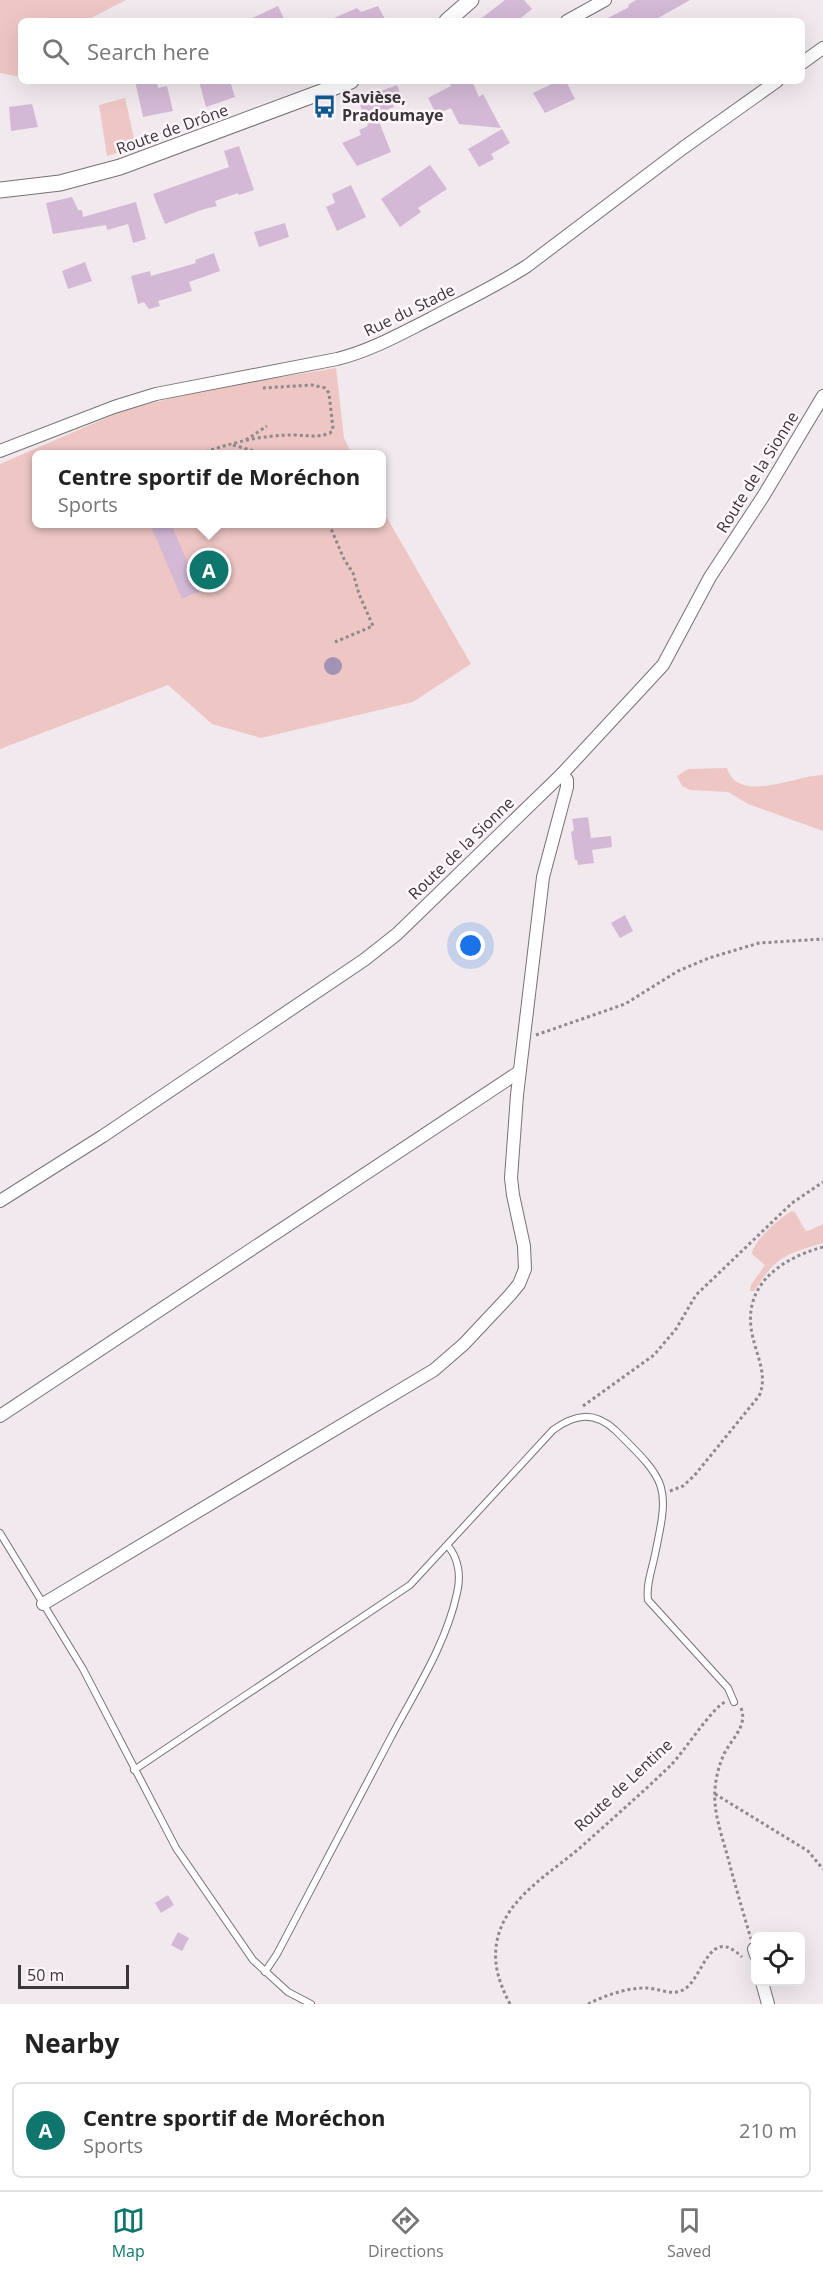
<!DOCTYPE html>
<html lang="en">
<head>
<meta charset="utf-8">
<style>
  :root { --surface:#fff; --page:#f6f6f6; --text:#222; --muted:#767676; --line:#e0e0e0; --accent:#0f766e }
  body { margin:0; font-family:"Open Sans",sans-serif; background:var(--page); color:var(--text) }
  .controls { position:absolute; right:18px; bottom:18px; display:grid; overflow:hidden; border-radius:9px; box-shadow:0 6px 24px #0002 }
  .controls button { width:54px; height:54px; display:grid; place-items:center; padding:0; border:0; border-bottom:2px solid var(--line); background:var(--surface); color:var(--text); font:30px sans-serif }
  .scale { position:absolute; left:18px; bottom:15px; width:111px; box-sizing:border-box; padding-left:6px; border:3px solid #393638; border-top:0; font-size:16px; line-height:21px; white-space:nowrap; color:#393638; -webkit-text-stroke:4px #fef6fb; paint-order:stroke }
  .you { position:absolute; left:471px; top:946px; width:21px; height:21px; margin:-15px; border:4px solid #fff; border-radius:50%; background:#1a73e8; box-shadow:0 0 0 9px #1a73e833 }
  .badge { display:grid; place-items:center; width:39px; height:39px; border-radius:50%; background:var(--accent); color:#fff; font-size:20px; font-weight:700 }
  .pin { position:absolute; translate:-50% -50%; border:3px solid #fff; box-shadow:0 2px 6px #0006 }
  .popup { position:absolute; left:32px; top:450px; width:354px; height:78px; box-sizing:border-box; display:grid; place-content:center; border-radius:9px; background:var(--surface); filter:drop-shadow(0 2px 4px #0005); font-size:20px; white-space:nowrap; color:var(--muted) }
  .popup b { font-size:22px; color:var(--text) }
  .popup::after { content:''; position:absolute; left:50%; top:100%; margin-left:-12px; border:12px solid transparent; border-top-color:var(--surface) }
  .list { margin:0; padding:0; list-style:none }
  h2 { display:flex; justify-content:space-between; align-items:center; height:78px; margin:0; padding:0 24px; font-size:26px }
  h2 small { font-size:20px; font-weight:400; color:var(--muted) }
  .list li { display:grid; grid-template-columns:39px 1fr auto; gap:18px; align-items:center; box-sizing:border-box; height:96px; margin:0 12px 12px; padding:0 12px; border:2px solid var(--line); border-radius:9px }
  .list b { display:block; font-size:22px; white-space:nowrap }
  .list p { margin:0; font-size:20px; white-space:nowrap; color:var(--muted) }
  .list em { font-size:20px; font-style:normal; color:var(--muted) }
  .icon { flex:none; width:33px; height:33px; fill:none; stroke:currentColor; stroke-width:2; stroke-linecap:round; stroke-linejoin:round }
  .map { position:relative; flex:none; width:823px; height:2004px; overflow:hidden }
  .search { position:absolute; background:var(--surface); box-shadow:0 6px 24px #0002; left:18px; right:18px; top:18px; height:66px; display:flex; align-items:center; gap:15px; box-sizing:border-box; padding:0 21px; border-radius:9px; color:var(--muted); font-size:22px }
  .sheet { height:186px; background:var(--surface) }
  nav { display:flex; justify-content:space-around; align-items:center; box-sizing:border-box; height:84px; border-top:2px solid var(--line); background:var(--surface); font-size:16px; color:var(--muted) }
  nav a { display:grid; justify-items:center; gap:3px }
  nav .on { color:var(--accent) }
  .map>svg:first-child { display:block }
  .green { fill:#eec7c5 }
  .water { fill:#a093b3 }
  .building { fill:#d4b9d6 }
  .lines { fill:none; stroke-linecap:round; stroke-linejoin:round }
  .service-casing { stroke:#777174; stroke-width:8 }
  .minor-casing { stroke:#777174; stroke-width:14 }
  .tertiary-casing { stroke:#777174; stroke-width:17 }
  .path { stroke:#8e898b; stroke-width:3; stroke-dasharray:3 3; stroke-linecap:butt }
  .service { stroke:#fff; stroke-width:6 }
  .minor { stroke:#fff; stroke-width:12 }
  .tertiary { stroke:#fff; stroke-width:15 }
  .labels { text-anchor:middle; stroke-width:5; stroke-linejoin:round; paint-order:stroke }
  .poi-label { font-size:16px; font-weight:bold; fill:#393638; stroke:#fef6fb; text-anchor:start }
  .street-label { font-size:16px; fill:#393638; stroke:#fef6fb }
</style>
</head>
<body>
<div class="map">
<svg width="823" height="2004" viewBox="0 0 823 2004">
  <rect width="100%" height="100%" fill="#f1e9ed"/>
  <g class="green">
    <path d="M0,0H126L85,21H21V77L0,73Z"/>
    <path d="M125,98L136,147L107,156L99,105Z"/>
    <path d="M336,368L344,438L352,454H37V524H382V509L471,664L413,702L261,738L212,724L168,685L0,749V464L122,411L202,390Z"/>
    <path d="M727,768C738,805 796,775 823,775V831L748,804L728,792L690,790L682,786L677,776L688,769Z"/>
    <path d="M792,1211L795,1212L805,1230L808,1231L823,1224V1243C785,1254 776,1257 754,1291H750L751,1285L765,1265L752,1254C752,1242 780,1217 792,1211Z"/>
  </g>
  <circle class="water" cx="333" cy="666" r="9"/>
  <g class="building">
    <path d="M505,0H524L532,9L517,21H478Z"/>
    <path d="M636,0H690L653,21H602L629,7L628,5Z"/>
    <path d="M278,6L285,21H246Z"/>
    <path d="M378,6L386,21H327L357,8L361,12Z"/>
    <path d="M135,81H157L158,88L167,86L173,111L143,117Z"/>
    <path d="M199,81H230L235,97L206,107Z"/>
    <path d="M449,81H472L479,97L483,94L501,128L459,124L451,108L436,114L428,98L451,86Z"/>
    <path d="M558,81L567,83L575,99L545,113L533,93Z"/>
    <path d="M397,85L402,99L392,103L394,107L376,114L391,152L357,166L342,143L361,135L359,130L368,126L358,100Z"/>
    <path d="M32,104L38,127L11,131L9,107Z"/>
    <path d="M502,129L510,143L491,154L494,159L479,167L468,149Z"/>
    <path d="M239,146L254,190L239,195L238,193L215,201L217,206L204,209L165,224L153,194L229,167L224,151Z"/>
    <path d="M430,165L447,189L418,208L421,212L400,227L381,199Z"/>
    <path d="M351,185L366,217L337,231L326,207L335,203L332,194Z"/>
    <path d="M72,197L78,210H82L83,217L136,202L146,239L133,243L128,224L107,230L106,225L53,234L46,203Z"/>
    <path d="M285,223L289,237L259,247L254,232Z"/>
    <path d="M214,253L220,271L189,282L192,291L158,301L160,306L149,309L144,302L138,304L131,276L150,271L151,276L196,263L195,260Z"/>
    <path d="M85,262L92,281L68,289L62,271Z"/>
    <path d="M150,524H171L200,591L182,599Z"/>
    <path d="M588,817L591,838L611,836L612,847L592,850L594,863L578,865L577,860H575L571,832L574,830L572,819Z"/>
    <path d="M625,915L633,931L620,938L611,923Z"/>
    <path d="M168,1895L174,1905L161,1913L155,1903Z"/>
    <path d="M178,1932L189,1938L182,1951L171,1945Z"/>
  </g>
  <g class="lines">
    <defs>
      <g id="service">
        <path d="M0,1533L83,1669L176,1848L253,1960L288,1992L311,2004"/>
        <path d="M134,1770L410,1585L553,1430C575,1414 594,1411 615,1430C669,1483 670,1485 654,1559C651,1572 646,1586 648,1600L728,1688L734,1702"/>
        <path d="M265,1972L277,1954C315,1882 352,1810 390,1739C414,1693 446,1645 457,1593C461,1577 459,1559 448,1546"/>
      </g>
      <g id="minor">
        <path d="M567,21L605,0"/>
        <path d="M802,63L823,48"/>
        <path d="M0,451L114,407L156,394L337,359C370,351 400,334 430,319C462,302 496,286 527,266L683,148L777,81"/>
        <path d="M0,1201L103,1136L364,960L397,934L562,774L663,665L710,577L764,495L823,396"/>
        <path d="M0,1416L519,1072"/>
        <path d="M43,1604L434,1370L464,1344L510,1295L519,1284L525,1269L524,1246L513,1195L511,1178L517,1095L543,877L567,787V780L562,774"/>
        <path d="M754,1949L756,1955"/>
        <path d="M762,1982L768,2004"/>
      </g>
      <g id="tertiary">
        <path d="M447,21L471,0"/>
        <path d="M0,190L60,183L120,167L351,81"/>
      </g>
    </defs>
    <use href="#service" class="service-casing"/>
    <use href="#minor" class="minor-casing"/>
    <use href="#tertiary" class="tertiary-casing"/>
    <g class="path">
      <path d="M246,440L267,426"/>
      <path d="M233,445L264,454"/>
      <path d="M200,454C229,443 262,435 293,435C306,435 317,438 330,433L333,429L329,393L325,388L312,385L263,388"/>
      <path d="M329,524L344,559L353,573L359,594L373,626L335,642"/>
      <path d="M536,1035L625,1004L678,971L709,958L759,943L823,939"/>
      <path d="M583,1406L654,1355L676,1329L696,1295L792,1203L823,1182"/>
      <path d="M670,1491L683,1486L694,1476L759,1396C768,1377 757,1356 753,1338C740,1287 779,1259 823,1247"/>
      <path d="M741,1708C748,1726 732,1738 724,1754C719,1765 716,1777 715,1789C713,1812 722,1836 728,1858C735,1885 743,1912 751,1939"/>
      <path d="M715,1794L808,1851L823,1869"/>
      <path d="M510,2004C498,1981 491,1959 499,1933C511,1895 552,1872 581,1847C611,1820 641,1794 670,1766C684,1752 711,1709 725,1702"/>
      <path d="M588,2004C606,1995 626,1988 646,1988C658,1988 671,1996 683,1990C704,1979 708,1924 742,1957"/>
    </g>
    <use href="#service" class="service"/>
    <use href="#minor" class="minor"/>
    <use href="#tertiary" class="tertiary"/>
  </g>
  <defs>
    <symbol id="bus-bare" viewBox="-9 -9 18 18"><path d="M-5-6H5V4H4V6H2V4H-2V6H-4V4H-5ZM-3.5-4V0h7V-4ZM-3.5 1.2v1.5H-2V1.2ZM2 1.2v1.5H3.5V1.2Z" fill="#125a8e" stroke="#fef6fb" stroke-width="2.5" paint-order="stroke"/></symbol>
  </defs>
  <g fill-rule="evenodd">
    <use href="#bus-bare" x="308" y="90" width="33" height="33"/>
  </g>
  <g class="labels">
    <g class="poi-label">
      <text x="342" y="103">Savièse,<tspan x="342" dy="18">Pradoumaye</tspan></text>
    </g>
    <g class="street-label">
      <text transform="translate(172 129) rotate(-20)" y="6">Route de Drône</text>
      <text transform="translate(409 310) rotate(-26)" y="6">Rue du Stade</text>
      <text transform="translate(757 472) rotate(-58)" y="6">Route de la Sionne</text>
      <text transform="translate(461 848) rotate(-44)" y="6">Route de la Sionne</text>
      <text transform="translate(623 1785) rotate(-43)" y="6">Route de Lentine</text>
    </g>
  </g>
</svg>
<div class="controls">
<button><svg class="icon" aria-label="locate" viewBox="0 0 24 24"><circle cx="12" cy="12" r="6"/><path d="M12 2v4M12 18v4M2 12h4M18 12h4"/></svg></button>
</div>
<div class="scale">50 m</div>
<div class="you"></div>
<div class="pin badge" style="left:209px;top:570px">A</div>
<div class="popup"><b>Centre sportif de Moréchon</b>Sports</div>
<div class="search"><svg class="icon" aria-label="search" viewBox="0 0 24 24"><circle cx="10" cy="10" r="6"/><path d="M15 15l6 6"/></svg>Search here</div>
</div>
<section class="sheet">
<h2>Nearby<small></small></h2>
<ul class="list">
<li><span class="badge">A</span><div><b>Centre sportif de Moréchon</b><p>Sports</p></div><em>210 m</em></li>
</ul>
</section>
<nav>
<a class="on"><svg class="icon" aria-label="map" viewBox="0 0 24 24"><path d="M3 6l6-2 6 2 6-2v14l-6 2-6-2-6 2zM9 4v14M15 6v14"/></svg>Map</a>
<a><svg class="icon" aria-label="directions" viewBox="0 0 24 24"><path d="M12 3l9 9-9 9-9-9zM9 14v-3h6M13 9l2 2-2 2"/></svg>Directions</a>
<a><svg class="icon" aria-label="saved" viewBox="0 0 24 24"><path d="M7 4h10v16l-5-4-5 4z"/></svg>Saved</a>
</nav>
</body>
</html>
